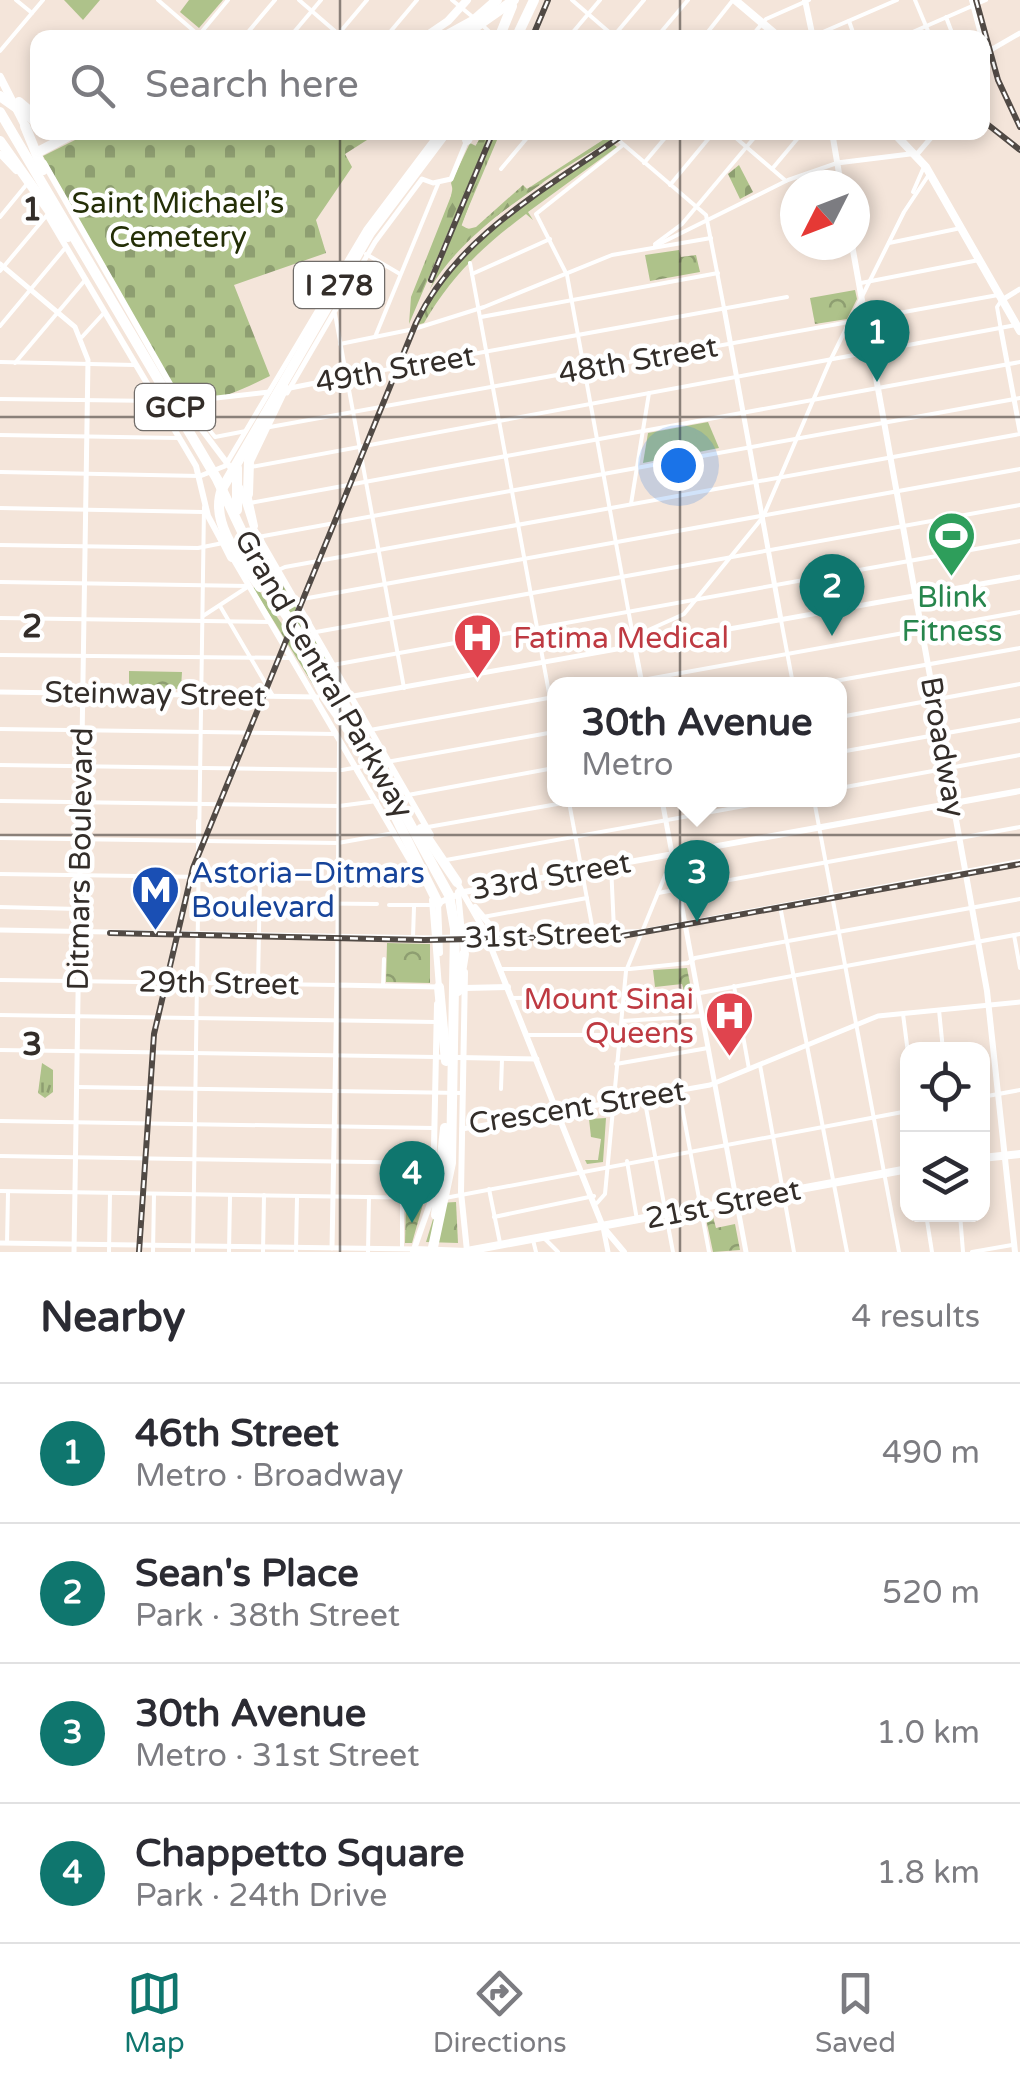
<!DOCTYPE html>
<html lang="en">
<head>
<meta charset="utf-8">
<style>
  :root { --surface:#fff; --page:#f2f2f3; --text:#2b2b33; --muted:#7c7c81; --line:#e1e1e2; --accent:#0f766e }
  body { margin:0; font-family:"Varela Round",sans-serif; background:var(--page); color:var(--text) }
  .controls { position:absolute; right:30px; bottom:30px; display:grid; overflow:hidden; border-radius:20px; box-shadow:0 5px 15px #0003 }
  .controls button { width:90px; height:90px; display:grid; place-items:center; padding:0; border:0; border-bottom:2px solid var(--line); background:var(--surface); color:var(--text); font:50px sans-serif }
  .compass { position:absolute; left:780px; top:170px; width:90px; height:90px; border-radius:50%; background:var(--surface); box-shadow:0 5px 15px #0003; rotate:228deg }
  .you { position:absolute; left:678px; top:465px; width:35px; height:35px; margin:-25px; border:8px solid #fff; border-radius:50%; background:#1a73e8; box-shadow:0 0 0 15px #1a73e833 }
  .badge { display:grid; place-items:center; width:65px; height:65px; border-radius:50%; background:var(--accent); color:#fff; font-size:32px; font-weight:700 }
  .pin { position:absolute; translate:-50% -82px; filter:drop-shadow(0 2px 5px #0008) }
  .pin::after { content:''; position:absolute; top:52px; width:35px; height:30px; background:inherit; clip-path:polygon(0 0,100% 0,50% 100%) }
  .popup { position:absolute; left:547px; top:677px; width:300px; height:130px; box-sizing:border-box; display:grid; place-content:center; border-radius:20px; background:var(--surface); filter:drop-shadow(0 2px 8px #0005); font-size:32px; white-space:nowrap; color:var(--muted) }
  .popup b { font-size:38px; color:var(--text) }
  .popup::after { content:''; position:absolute; left:50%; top:100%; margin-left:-20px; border:20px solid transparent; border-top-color:var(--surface) }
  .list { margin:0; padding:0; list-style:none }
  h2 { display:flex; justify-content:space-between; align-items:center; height:130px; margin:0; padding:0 40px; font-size:42px }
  h2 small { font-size:32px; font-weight:400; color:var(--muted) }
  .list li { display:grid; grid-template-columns:65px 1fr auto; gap:30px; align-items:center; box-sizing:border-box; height:140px; padding:0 40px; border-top:2px solid var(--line) }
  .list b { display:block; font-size:38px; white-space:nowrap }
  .list p { margin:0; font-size:32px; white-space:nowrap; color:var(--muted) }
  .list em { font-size:32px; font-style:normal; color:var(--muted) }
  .icon { flex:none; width:55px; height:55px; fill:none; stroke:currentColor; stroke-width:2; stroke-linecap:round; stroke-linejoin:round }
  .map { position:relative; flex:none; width:1020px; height:1252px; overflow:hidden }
  .search { position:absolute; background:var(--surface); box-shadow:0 5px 15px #0003; left:30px; right:30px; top:30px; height:110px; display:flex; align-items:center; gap:25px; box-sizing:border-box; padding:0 35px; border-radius:20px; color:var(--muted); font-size:38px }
  .sheet { height:690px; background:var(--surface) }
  nav { display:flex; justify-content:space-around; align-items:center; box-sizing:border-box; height:140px; border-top:2px solid var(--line); background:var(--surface); font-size:28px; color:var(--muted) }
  nav a { display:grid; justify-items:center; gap:5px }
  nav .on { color:var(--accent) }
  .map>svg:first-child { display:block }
  .grass { fill:url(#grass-tufts) }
  .forest { fill:url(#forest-firs) }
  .cemetery { fill:url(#cemetery-stones) }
  .park { fill:url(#park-crowns) }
  .pitch { fill:#aec28a }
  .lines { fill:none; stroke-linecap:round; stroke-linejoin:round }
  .minor { stroke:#fff; stroke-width:4 }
  .tertiary { stroke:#fff; stroke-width:5 }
  .secondary { stroke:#fff; stroke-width:6 }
  .primary { stroke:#fff; stroke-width:8 }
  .motorway { stroke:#fff; stroke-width:10 }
  .rail-casing { stroke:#514a45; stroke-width:6 }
  .rail { stroke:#fff; stroke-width:2.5; stroke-dasharray:8; stroke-linecap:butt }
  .grid { fill:none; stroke:#332d29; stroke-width:2.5; stroke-opacity:0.55 }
  .labels { text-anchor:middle; stroke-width:9; stroke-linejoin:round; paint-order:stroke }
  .shield { fill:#fff; stroke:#706c69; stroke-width:2.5 }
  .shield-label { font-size:28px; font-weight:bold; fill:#332d29 }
  .park-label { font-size:30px; fill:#242f07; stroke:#fff }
  .street-label { font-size:30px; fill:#332d29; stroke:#fff }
  .leisure-label { font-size:30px; fill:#27864d; stroke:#fff }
  .health-label { font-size:30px; fill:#be3a42; stroke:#fff; text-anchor:start }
  .transit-label { font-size:30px; fill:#164399; stroke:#fff; text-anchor:start }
  .grid-label { font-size:32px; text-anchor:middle; font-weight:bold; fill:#332d29; stroke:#fff; stroke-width:9; stroke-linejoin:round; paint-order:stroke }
</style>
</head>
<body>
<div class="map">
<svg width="1020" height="1252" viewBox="0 0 1020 1252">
  <defs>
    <pattern id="grass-tufts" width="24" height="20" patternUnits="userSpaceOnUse" patternTransform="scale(2.5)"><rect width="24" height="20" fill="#aec28a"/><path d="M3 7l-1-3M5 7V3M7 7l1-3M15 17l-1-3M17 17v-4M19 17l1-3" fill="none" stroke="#8e9e71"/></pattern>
    <pattern id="forest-firs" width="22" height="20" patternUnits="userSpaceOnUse" patternTransform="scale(2.5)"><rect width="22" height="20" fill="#aec28a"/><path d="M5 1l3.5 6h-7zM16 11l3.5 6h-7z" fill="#8e9e71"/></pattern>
    <pattern id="cemetery-stones" width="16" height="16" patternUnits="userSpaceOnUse" patternTransform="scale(2.5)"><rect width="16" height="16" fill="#aec28a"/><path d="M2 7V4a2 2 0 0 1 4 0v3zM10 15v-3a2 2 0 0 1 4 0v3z" fill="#8e9e71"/></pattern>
    <pattern id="park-crowns" width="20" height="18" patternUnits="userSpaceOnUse" patternTransform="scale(2.5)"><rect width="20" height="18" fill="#aec28a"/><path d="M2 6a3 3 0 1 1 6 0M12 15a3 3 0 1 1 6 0" fill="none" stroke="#8e9e71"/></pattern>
  </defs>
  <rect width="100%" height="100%" fill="#f4e5da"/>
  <g class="grass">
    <path d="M482,133H490L409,324L411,297L453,191L451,183L470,143L476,146Z"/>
    <path d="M495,133H500L461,225L468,229L476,227L523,185L527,189L606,138L610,141C552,174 462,231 430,289Z"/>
    <path d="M613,144L617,147L528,212L533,220L526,214C482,247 452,275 424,323L417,325C460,240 540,194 613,144Z"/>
    <path d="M277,575L345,692L268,580Z"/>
    <path d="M256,586L290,636L317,691L253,588Z"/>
    <path d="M42,1063L53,1070V1092L45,1098L38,1093Z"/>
    <path d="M606,1118L603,1162L587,1164L585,1160H598L601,1139L591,1137L589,1119Z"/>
  </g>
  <g class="forest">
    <path d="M484,132L488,133L410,319L413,295L436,237L445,226L454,181Z"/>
    <path d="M496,132L461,227L474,230L522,191L544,182L475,231L442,264Z"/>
  </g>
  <g class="cemetery">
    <path d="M89,133H378L345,154L352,167L316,220L326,253L234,285L270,376C242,389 205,411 176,390L43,156Z"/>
    <path d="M739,165L753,192L740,199L728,174Z"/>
  </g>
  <g class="park">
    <path d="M64,0H100L83,20Z"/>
    <path d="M679,250L681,257L696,255L700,272L650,281L645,255Z"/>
    <path d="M855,290L857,299L847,319L815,324L810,298Z"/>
    <path d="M708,422L719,448L643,463L648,433Z"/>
    <path d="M129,671L182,672L181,689H129Z"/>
    <path d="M387,943L430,944V983L386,982Z"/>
    <path d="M687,968L692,994L685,995L682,984L655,987L653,970Z"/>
    <path d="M406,1202L423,1204L412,1243H405Z"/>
    <path d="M456,1202L458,1243L426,1242L438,1203Z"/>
    <path d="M712,1213L716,1228L735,1224L740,1250L713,1252L705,1214Z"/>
  </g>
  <g class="pitch">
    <path d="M189,0H223L199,28L180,12Z"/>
    <path d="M695,426L698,450L671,455L669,431Z"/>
  </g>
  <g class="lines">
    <g class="minor">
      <path d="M16,0L32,13"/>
      <path d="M158,0L202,38"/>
      <path d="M299,0L343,38"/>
      <path d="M452,0L474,18"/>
      <path d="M572,0L616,38"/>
      <path d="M915,0L931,38"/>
      <path d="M971,0L981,38"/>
      <path d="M946,17L954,38"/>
      <path d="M849,21L855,38"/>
      <path d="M481,24L496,38"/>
      <path d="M199,35L228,0"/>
      <path d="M243,38L275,0"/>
      <path d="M289,38L321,0"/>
      <path d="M335,38L367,0"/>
      <path d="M385,38L417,0"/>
      <path d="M568,38L600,0"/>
      <path d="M612,38L644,0"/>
      <path d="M656,38L688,0"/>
      <path d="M703,38L733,0"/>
      <path d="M750,38L766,19L809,0"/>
      <path d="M809,38L897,0"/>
      <path d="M899,38L986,0"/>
      <path d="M0,51L43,0"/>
      <path d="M609,132L706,215L724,308"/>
      <path d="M729,132L786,181"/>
      <path d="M623,145L536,214L567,275L635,647"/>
      <path d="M644,163L670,132"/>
      <path d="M501,169L532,132"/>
      <path d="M772,169L803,132"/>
      <path d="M670,185L714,132"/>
      <path d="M913,192L923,169"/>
      <path d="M0,217L27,184"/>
      <path d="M889,243L961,228"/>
      <path d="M655,244L682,224L759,132"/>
      <path d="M655,246L788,180L837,163"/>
      <path d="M366,254L400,274"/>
      <path d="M470,263L554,720"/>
      <path d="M0,271L47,215"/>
      <path d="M472,274L550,239"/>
      <path d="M861,283L979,260"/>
      <path d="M1001,301L997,307L1001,330"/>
      <path d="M335,314L404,688"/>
      <path d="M481,317L718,273"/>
      <path d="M0,326L66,247"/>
      <path d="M82,337L103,314"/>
      <path d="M375,337L438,184"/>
      <path d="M340,344L414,329L484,307L612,255L711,238"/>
      <path d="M0,362L135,365"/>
      <path d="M15,363L86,279"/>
      <path d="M346,377L787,297"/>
      <path d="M0,399L158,401"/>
      <path d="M188,403L215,437L246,431"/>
      <path d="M270,427L998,295"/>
      <path d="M0,435L179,438"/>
      <path d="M251,467L1016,325"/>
      <path d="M0,472L200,476"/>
      <path d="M250,503L1020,362"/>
      <path d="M631,504L649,393"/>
      <path d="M0,508L203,512"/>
      <path d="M258,537L1020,398"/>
      <path d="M0,545L198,548L223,543"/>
      <path d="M265,576L285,567L1020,434"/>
      <path d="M0,582L249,586"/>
      <path d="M297,600L1020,469"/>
      <path d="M220,606L273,696"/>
      <path d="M203,616L249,586"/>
      <path d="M0,618L270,622"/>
      <path d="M781,620L793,684"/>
      <path d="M316,632L1020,505"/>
      <path d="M633,637L684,614L763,517L830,361L904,212L930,173"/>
      <path d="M0,655L292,658"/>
      <path d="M333,665L1020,541"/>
      <path d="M620,684L1020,612"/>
      <path d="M818,684L1020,648"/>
      <path d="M840,717L1020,684"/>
      <path d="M0,729L335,734"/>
      <path d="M370,730L554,697"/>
      <path d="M840,752L1020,720"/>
      <path d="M0,765L342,770L554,732"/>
      <path d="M840,788L1020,755"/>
      <path d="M408,795L554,768"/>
      <path d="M814,800L899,1252"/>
      <path d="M0,801L339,806L377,801"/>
      <path d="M569,802L593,931"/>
      <path d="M428,827L580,800"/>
      <path d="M0,838L338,843L394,833"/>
      <path d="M198,857V821"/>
      <path d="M446,860L778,800"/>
      <path d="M611,865L614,930"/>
      <path d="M0,874L422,880"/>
      <path d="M658,893L1020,827"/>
      <path d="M198,902L377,904"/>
      <path d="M389,905H434"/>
      <path d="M780,906L847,1252"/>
      <path d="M0,907L79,909"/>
      <path d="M483,917L587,898"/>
      <path d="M1014,935L1020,968"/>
      <path d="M413,937L414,907"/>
      <path d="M500,969H630L688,963L695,958L1020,899"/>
      <path d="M0,980L337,985L339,743"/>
      <path d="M258,984L260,879"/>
      <path d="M383,986L384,959"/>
      <path d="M734,986L749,1069"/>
      <path d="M700,993L1020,934"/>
      <path d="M512,998L594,997"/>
      <path d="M939,1010L943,1050"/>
      <path d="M903,1014L908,1053"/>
      <path d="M0,1015L435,1022"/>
      <path d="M622,1021L702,1016"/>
      <path d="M529,1035H619"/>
      <path d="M0,1050L435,1057"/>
      <path d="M616,1064L708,1048"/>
      <path d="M760,1065L794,1252"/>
      <path d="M77,1087L462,1093"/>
      <path d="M501,1089L502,1059"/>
      <path d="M679,1091L709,1252"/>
      <path d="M644,1097L673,1252"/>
      <path d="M982,1097L1020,1090"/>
      <path d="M0,1121L434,1128"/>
      <path d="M0,1156L431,1163"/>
      <path d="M627,1161L637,1220"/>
      <path d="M489,1189L500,1243"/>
      <path d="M0,1191L430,1198"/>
      <path d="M445,1198L908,1111"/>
      <path d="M597,1203L605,1194L626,971L669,866L674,865"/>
      <path d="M926,1214L932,1252"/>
      <path d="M960,1214L963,1252"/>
      <path d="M494,1217L594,1196"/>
      <path d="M544,1238L558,1252"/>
      <path d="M533,1240L536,1252"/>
      <path d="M7,1243L8,1193"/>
      <path d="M402,1249V1199"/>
      <path d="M109,1252L110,1193"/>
      <path d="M153,1252L154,1194"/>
      <path d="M193,1252L204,507"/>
      <path d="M229,1252L230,1197"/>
      <path d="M263,1252L264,1195"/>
      <path d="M296,1252L297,1197"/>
      <path d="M368,1252L369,1197"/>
      <path d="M972,1252L1012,1245"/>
    </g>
    <g class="tertiary">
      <path d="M982,55L1020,33"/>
      <path d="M837,163L918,153L936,132"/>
      <path d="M0,264L75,327L88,360L74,1252"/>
      <path d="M1002,300L1020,289"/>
      <path d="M724,308L781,620"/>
      <path d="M1001,330L1020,431"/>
      <path d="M290,388L346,377"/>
      <path d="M287,393L375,242L422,179L433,183L451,179L467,140L458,132"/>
      <path d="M181,402L269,392"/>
      <path d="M200,476L225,466L366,229L439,132"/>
      <path d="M635,648L642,684"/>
      <path d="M0,692L317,697"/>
      <path d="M348,697L1020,577"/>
      <path d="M662,800L746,1252"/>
      <path d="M0,930L437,938"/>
      <path d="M435,1057L537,1059"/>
      <path d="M462,1129L710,1085L878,1016L1020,1002"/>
      <path d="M603,1227L608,1252"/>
      <path d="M0,1243L415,1249"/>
      <path d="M332,1248L337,985L439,987"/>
    </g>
    <g class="secondary">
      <path d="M805,0L813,38"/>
      <path d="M832,132L841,185"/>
      <path d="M0,154L16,171"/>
      <path d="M44,163L178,398L233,471"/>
      <path d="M49,218L196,466L208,516L221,540"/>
      <path d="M852,245L987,991L1015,1252"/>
      <path d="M240,487L253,527L431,835"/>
      <path d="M248,494L255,526"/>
      <path d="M231,555L419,876"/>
      <path d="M456,881L484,930L603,1227L624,1252"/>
      <path d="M458,892L464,954"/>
      <path d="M432,900L439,987"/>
      <path d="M475,907L499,936"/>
      <path d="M438,938L642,932L1020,862"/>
      <path d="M440,953L438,903L464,892L1020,791"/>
      <path d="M465,988L508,987"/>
      <path d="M415,1249L467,1251L461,1192L465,972"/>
      <path d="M413,1252L433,1195L437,1004"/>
    </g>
    <g class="primary">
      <path d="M735,0L780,38"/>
      <path d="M423,38L448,21L467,0"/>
      <path d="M0,77L25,126"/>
      <path d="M893,132L926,167L1020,331"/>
      <path d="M982,1158L1020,1154"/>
      <path d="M467,1251L908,1169"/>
    </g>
    <g class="motorway">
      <path d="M442,38L473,21L497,0"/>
      <path d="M460,38L514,0"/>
      <path d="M499,38L512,6"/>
      <path d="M516,38L534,0"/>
      <path d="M0,96L38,123"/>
      <path d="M19,102L37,117"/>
      <path d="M0,112L217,479L272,595L330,678L449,895L455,929L451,1163L432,1252"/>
      <path d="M25,126L43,170"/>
      <path d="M467,140L471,132"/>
      <path d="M0,141L68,237"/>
      <path d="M38,152L76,132"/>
      <path d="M237,468V510"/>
      <path d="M248,494L249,461L284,388"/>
      <path d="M222,537L232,557"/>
      <path d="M260,587C241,560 209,523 222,489L370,233L446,132"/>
      <path d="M290,630L325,697L358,744"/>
      <path d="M376,777L438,903"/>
      <path d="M421,829L457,882"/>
      <path d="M439,987L446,1061"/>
      <path d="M458,991L464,954"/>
      <path d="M436,1215L445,1128"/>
    </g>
    <defs>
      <g id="rail">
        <path d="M976,0L998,80L1020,127"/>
        <path d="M532,38L548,0"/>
        <path d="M982,120L1020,150"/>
        <path d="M431,280L493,132"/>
        <path d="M110,933L424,940L622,936L1020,864"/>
        <path d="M139,1252L154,1034L193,868L416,323C458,234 550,187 627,132"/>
      </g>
    </defs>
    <use href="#rail" class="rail-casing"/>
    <use href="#rail" class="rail"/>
  </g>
  <path class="grid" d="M340,0V38M680,0V38M340,132V1252M680,132V1252M0,417H1020M0,835H1020"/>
  <defs>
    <symbol id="stadium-pin" viewBox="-11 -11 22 30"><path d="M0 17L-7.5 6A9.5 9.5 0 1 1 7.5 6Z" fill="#2e9e5b" stroke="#fff"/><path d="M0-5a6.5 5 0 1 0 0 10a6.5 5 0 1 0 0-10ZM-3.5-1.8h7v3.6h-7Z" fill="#fff"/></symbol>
    <symbol id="hospital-pin" viewBox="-11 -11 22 30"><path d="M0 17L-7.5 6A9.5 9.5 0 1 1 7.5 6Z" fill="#e0444e" stroke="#fff"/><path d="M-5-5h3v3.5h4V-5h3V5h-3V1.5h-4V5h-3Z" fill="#fff"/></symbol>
    <symbol id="metro-pin" viewBox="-11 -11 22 30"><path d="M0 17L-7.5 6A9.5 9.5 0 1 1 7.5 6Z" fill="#1a4fb4" stroke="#fff"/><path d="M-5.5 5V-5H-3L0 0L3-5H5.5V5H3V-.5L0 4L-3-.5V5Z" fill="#fff"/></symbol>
  </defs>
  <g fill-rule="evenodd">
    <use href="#stadium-pin" x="924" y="508" width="55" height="75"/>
    <use href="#hospital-pin" x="450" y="610" width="55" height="75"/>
    <use href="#metro-pin" x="128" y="862" width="55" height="75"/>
    <use href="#hospital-pin" x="702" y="988" width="55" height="75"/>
  </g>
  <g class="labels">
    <g class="shield">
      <rect x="294" y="262" width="90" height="46" rx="8"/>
      <rect x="135" y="384" width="80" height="46" rx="8"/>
    </g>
    <g class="shield-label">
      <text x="339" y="295">I 278</text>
      <text x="175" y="417">GCP</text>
    </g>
    <g class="park-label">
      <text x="178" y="213">Saint Michael’s<tspan x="178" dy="34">Cemetery</tspan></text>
    </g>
    <g class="street-label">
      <text transform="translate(638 360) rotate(-10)" y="10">48th Street</text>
      <text transform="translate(395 369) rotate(-10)" y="10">49th Street</text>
      <text transform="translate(324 674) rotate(60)" y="10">Grand Central Parkway</text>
      <text transform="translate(155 694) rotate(1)" y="10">Steinway Street</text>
      <text transform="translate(943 747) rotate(80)" y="10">Broadway</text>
      <text transform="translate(80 859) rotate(-89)" y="10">Ditmars Boulevard</text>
      <text transform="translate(551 876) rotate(-10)" y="10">33rd Street</text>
      <text transform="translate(543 935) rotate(-2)" y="10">31st Street</text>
      <text transform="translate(219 983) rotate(1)" y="10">29th Street</text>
      <text transform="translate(577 1107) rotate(-9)" y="10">Crescent Street</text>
      <text transform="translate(723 1204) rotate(-11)" y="10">21st Street</text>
    </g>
    <g class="leisure-label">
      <text x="952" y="607">Blink<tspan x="952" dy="34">Fitness</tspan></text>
    </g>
    <g class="health-label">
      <text x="513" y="648">Fatima Medical</text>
      <text x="694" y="1009" text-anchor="end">Mount Sinai<tspan x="694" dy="34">Queens</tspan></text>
    </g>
    <g class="transit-label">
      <text x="191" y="883">Astoria–Ditmars<tspan x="191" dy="34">Boulevard</tspan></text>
    </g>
  </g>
  <g class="grid-label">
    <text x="32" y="220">1</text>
    <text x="32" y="637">2</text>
    <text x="32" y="1055">3</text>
  </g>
</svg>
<div class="controls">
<button><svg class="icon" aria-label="locate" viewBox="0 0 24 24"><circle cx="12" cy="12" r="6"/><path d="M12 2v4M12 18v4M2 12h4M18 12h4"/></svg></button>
<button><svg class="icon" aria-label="layers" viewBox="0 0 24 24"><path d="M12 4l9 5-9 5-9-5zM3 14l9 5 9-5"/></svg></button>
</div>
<svg class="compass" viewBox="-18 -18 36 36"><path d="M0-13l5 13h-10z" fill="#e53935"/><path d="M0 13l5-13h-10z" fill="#7c7c81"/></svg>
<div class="you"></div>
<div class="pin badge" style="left:877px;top:382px">1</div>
<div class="pin badge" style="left:832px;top:636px">2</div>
<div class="pin badge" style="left:697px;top:922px">3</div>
<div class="popup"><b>30th Avenue</b>Metro</div>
<div class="pin badge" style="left:412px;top:1223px">4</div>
<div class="search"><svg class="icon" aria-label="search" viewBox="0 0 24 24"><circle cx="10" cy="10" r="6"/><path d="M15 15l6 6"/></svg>Search here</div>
</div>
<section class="sheet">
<h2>Nearby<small>4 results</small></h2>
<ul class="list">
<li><span class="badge">1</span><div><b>46th Street</b><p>Metro · Broadway</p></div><em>490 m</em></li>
<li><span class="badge">2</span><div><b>Sean's Place</b><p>Park · 38th Street</p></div><em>520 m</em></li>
<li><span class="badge">3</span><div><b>30th Avenue</b><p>Metro · 31st Street</p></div><em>1.0 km</em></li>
<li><span class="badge">4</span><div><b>Chappetto Square</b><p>Park · 24th Drive</p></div><em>1.8 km</em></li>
</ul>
</section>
<nav>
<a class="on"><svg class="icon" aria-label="map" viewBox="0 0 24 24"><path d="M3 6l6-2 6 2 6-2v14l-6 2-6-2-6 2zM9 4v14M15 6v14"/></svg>Map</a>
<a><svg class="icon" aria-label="directions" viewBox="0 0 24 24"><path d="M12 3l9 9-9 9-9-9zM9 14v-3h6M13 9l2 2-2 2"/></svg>Directions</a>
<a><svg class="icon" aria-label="saved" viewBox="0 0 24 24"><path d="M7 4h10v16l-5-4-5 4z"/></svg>Saved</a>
</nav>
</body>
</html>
